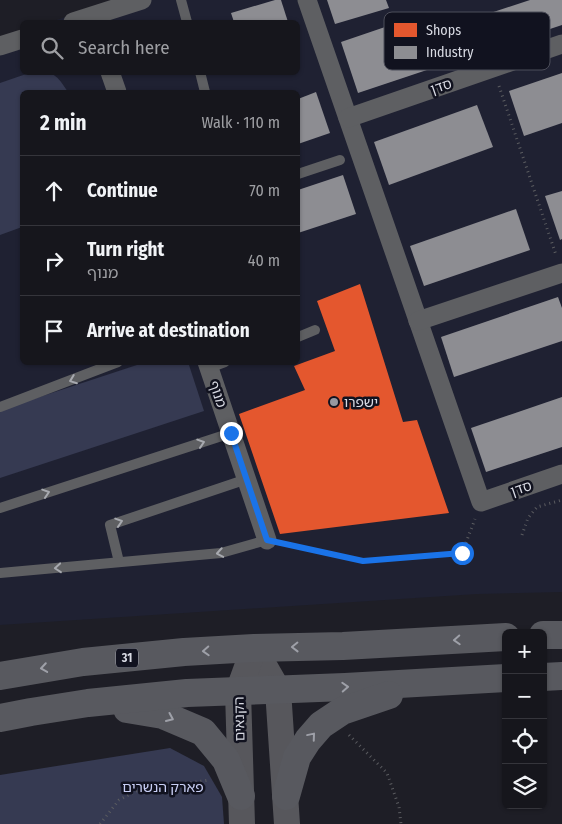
<!DOCTYPE html>
<html lang="en">
<head>
<meta charset="utf-8">
<style>
  :root { --surface:#16161c; --page:#232329; --text:#f1f3f6; --muted:#9e9fa3; --line:#35353b }
  body { margin:0; font-family:"Fira Sans Condensed","Noto Sans Hebrew",sans-serif; background:var(--page); color:var(--text) }
  .controls { position:absolute; right:15px; bottom:15px; display:grid; overflow:hidden; border-radius:8px; box-shadow:0 1px 4px #0004 }
  .controls button { width:45px; height:45px; display:grid; place-items:center; padding:0; border:0; border-bottom:1px solid var(--line); background:var(--surface); color:var(--text); font:25px sans-serif }
  .stop { position:absolute; width:15px; height:15px; margin:-11px; border:4px solid #1a73e8; border-radius:50%; background:#fff }
  .stop.end { background:#1a73e8; border-color:#fff; box-shadow:0 1px 5px #0008 }
  .list { margin:0; padding:0; list-style:none }
  h2 { display:flex; justify-content:space-between; align-items:center; height:65px; margin:0; padding:0 20px; font-size:21px }
  h2 small { font-size:16px; font-weight:400; color:var(--muted) }
  .list li { display:grid; grid-template-columns:32px 1fr auto; gap:15px; align-items:center; box-sizing:border-box; height:70px; padding:0 20px; border-top:1px solid var(--line) }
  .list b { display:block; font-size:19px; white-space:nowrap }
  .list p { margin:0; font-size:16px; white-space:nowrap; color:var(--muted) }
  .list em { font-size:16px; font-style:normal; color:var(--muted) }
  .icon { flex:none; width:28px; height:28px; fill:none; stroke:currentColor; stroke-width:2; stroke-linecap:round; stroke-linejoin:round }
  .map { position:relative; flex:none; width:562px; height:824px; overflow:hidden }
  .search { position:absolute; background:var(--surface); box-shadow:0 1px 4px #0004; left:20px; top:20px; width:280px; height:55px; display:flex; align-items:center; gap:12px; box-sizing:border-box; padding:0 18px; border-radius:8px; color:var(--muted); font-size:19px }
  .panel { position:absolute; background:var(--surface); box-shadow:0 1px 4px #0004; left:20px; top:90px; width:280px; height:275px; border-radius:8px }
  .map>svg:first-child { display:block }
  .built { fill:#1f2132; fill-rule:evenodd }
  .green { fill:#363a52 }
  .shops { fill:#e4572e }
  .industry { fill:#8d8d92 }
  .lines { fill:none; stroke-linecap:round; stroke-linejoin:round }
  .path { stroke:#5b5c60; stroke-width:3; stroke-dasharray:1 4; stroke-linecap:butt }
  .service { stroke:#5e5f62; stroke-width:10 }
  .minor { stroke:#5e5f62; stroke-width:19 }
  .secondary { stroke:#57575c; stroke-width:26 }
  .trunk { stroke:#58595f; stroke-width:28 }
  .oneway { stroke:#a7a9af }
  .oneway2 { stroke:#9ea0a8 }
  .route { stroke:#1a73e8; stroke-width:6 }
  .poi-dot { fill:#9798a1; stroke:#11121f; stroke-width:2 }
  .labels { text-anchor:middle; stroke-width:5; stroke-linejoin:round; paint-order:stroke }
  .shield { fill:#11121f; stroke:#9c9ea8; stroke-width:1 }
  .shield-label { font-size:12px; font-weight:bold; fill:#d8dae3 }
  .street-label { font-size:14px; fill:#d8dae3; stroke:#11121f }
  .poi-label { font-size:14px; fill:#d8dae3; stroke:#11121f; text-anchor:start }
  .park-label { font-size:14px; fill:#c9cff5; stroke:#11121f }
  .key { fill:#11121f; stroke:#4d4e5a; stroke-width:1 }
  .key-label { font-size:14px; fill:#d8dae3 }
</style>
</head>
<body>
<div class="map">
<svg width="562" height="824" viewBox="0 0 562 824">
  <rect width="100%" height="100%" fill="#1e1e26"/>
  <path class="built" d="M121,0H562V592L477,594L0,625V38L22,31V72H298V22H50ZM22,92H298V362H22Z"/>
  <g class="green">
    <path d="M32,72C55,72 56,74 68,92H22V227L0,235V83Z"/>
    <path d="M188,362L204,411L0,478V410L143,363Z"/>
    <path d="M170,748L204,766L222,797L224,824H0V775Z"/>
  </g>
  <path class="shops" d="M360,284L403,422L417,420L449,513L280,534L239,414L305,390L294,366L335,351L317,301Z"/>
  <g class="industry">
    <path d="M275,0H281L288,22H234L231,13Z"/>
    <path d="M327,0H386L389,8L335,24Z"/>
    <path d="M530,0H562V25L358,93L341,42L385,27L391,46Z"/>
    <path d="M562,73V123L524,136L509,91Z"/>
    <path d="M316,92L330,133L298,144V99Z"/>
    <path d="M477,105L493,147L389,185L374,142Z"/>
    <path d="M343,175L356,214L298,233V190Z"/>
    <path d="M562,191V239L560,240L545,196Z"/>
    <path d="M516,209L530,250L424,286L410,246Z"/>
    <path d="M558,297L562,308V341L454,377L441,337Z"/>
    <path d="M562,397V447L486,472L471,428Z"/>
  </g>
  <g class="lines">
    <g class="path">
      <path d="M499,86L556,255"/>
      <path d="M522,535L528,518L537,507L562,500"/>
      <path d="M285,544L363,561L462,553L475,519"/>
      <path d="M349,735L387,773L399,807L401,824"/>
      <path d="M100,824L119,800L136,791L209,780"/>
    </g>
    <g class="service">
      <path d="M181,0L187,22"/>
      <path d="M200,72L205,92"/>
      <path d="M298,174L340,160"/>
      <path d="M298,337L315,330"/>
      <path d="M209,368L225,362"/>
      <path d="M0,407L118,362"/>
      <path d="M0,508L231,433"/>
      <path d="M119,562L110,525L247,479"/>
      <path d="M0,573L221,553L267,540"/>
    </g>
    <g class="minor">
      <path d="M307,0L481,502L562,474"/>
      <path d="M73,22L142,0"/>
      <path d="M0,46L22,39"/>
      <path d="M110,72L117,92"/>
      <path d="M348,118L562,44"/>
      <path d="M418,321L562,273"/>
      <path d="M207,362L267,540"/>
    </g>
    <g class="secondary">
      <path d="M254,648L278,690L287,824"/>
      <path d="M242,824L238,692L254,648"/>
    </g>
    <g class="trunk">
      <path d="M543,635H562"/>
      <path d="M0,676L83,662L184,652L254,648L343,646L506,637"/>
      <path d="M543,677L562,676"/>
      <path d="M127,709L163,715L203,732L226,760L241,796"/>
      <path d="M0,718L31,712L88,703L187,693L345,687L506,678"/>
      <path d="M286,796L297,757L308,740L321,725L342,711L389,695"/>
    </g>
  </g>
  <defs><path id="oneway-chevron" d="M-2-3.5L2.5 0L-2 3.5" fill="none" stroke-width="1.6" stroke-linecap="round" stroke-linejoin="round" transform="scale(1.25)"/></defs>
  <g class="oneway">
    <use href="#oneway-chevron" transform="translate(73 380) rotate(159)"/>
    <use href="#oneway-chevron" transform="translate(201 443) rotate(-18)"/>
    <use href="#oneway-chevron" transform="translate(46 493) rotate(-18)"/>
    <use href="#oneway-chevron" transform="translate(119 522) rotate(-18)"/>
    <use href="#oneway-chevron" transform="translate(220 553) rotate(170)"/>
    <use href="#oneway-chevron" transform="translate(58 568) rotate(175)"/>
  </g>
  <g class="oneway2">
    <use href="#oneway-chevron" transform="translate(457 640) rotate(177)"/>
    <use href="#oneway-chevron" transform="translate(295 647) rotate(179)"/>
    <use href="#oneway-chevron" transform="translate(206 651) rotate(177)"/>
    <use href="#oneway-chevron" transform="translate(44 668) rotate(171)"/>
    <use href="#oneway-chevron" transform="translate(345 687) rotate(-3)"/>
    <use href="#oneway-chevron" transform="translate(170 718) rotate(24)"/>
    <use href="#oneway-chevron" transform="translate(312 736) rotate(-50)"/>
  </g>
  <g class="lines">
    <path class="route" d="M231,433L267,540L363,561L462,553"/>
  </g>
  <circle class="poi-dot" cx="334" cy="402" r="5"/>
  <g class="labels">
    <rect class="shield" x="116" y="648.5" width="22" height="19" rx="4"/>
    <g class="shield-label">
      <text x="127" y="662">31</text>
    </g>
    <g class="street-label">
      <text transform="translate(441 86) rotate(-19)" y="5">סדן</text>
      <text transform="translate(218 394) rotate(71)" y="5">מנוף</text>
      <text transform="translate(521 488) rotate(-19)" y="5">סדן</text>
      <text transform="translate(239 719) rotate(-91)" y="5">הקנאים</text>
    </g>
    <g class="poi-label">
      <text x="344" y="407">ישפרו</text>
    </g>
    <g class="park-label">
      <text x="163" y="792">פארק הנשרים</text>
    </g>
  </g>
  <rect x="384" y="12" width="166" height="58" rx="8" class="key"/>
  <rect x="394" y="23" width="23" height="14" fill="#e4572e"/>
  <rect x="394" y="46" width="23" height="13" fill="#8d8d92"/>
  <g class="key-label">
    <text x="426" y="35">Shops</text>
    <text x="426" y="57">Industry</text>
  </g>
</svg>
<div class="controls">
<button>+</button>
<button>−</button>
<button><svg class="icon" aria-label="locate" viewBox="0 0 24 24"><circle cx="12" cy="12" r="6"/><path d="M12 2v4M12 18v4M2 12h4M18 12h4"/></svg></button>
<button><svg class="icon" aria-label="layers" viewBox="0 0 24 24"><path d="M12 4l9 5-9 5-9-5zM3 14l9 5 9-5"/></svg></button>
</div>
<div class="stop" style="left:462px;top:553px"></div>
<div class="stop end" style="left:231px;top:433px"></div>
<div class="search"><svg class="icon" aria-label="search" viewBox="0 0 24 24"><circle cx="10" cy="10" r="6"/><path d="M15 15l6 6"/></svg>Search here</div>
<section class="panel">
<h2>2 min<small>Walk · 110 m</small></h2>
<ul class="list">
<li><svg class="icon" aria-label="ahead" viewBox="0 0 24 24"><path d="M12 20V5M6 11l6-6 6 6"/></svg><div><b>Continue</b></div><em>70 m</em></li>
<li><svg class="icon" aria-label="right" viewBox="0 0 24 24"><path d="M7 20v-9h11M14 6l5 5-5 5"/></svg><div><b>Turn right</b><p>מנוף</p></div><em>40 m</em></li>
<li><svg class="icon" aria-label="arrive" viewBox="0 0 24 24"><path d="M6 21V4h12l-3 4 3 4H6"/></svg><div><b>Arrive at destination</b></div></li>
</ul>
</section>
</div>
</body>
</html>
